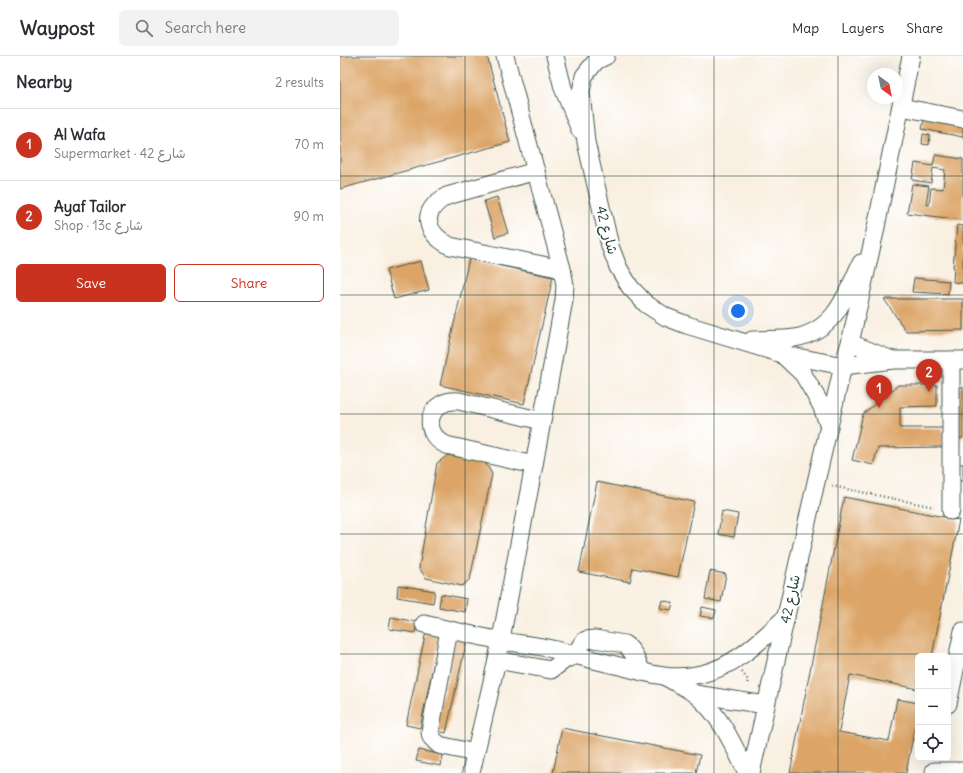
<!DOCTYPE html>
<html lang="en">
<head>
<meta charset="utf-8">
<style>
  :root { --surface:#fff; --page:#f2f2f3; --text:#2b2b33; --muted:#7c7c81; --line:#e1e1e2; --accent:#c8321e }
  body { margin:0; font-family:Delius,"Playpen Sans Arabic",sans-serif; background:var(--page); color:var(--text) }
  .controls { position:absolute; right:12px; bottom:12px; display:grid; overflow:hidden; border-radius:6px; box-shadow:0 4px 16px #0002 }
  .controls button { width:36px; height:36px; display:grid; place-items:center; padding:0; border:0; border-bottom:1px solid var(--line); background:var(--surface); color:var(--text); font:20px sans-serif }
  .compass { position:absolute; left:527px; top:12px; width:36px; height:36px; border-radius:50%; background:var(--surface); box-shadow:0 4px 16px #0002; rotate:147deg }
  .you { position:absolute; left:398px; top:255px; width:14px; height:14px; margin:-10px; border:3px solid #fff; border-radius:50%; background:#1a73e8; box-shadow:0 0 0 6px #1a73e833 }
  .badge { display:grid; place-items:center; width:26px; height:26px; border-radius:50%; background:var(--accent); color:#fff; font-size:13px; font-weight:700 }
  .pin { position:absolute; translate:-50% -33px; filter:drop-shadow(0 1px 2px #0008) }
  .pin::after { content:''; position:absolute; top:21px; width:14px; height:12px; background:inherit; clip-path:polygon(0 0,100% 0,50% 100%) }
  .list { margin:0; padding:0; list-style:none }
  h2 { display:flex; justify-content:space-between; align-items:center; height:52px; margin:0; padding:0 16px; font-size:17px }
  h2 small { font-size:13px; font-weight:400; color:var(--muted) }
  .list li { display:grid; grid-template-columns:26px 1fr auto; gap:12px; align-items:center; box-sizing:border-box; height:72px; padding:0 16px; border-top:1px solid var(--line) }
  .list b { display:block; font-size:15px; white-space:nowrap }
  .list p { margin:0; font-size:13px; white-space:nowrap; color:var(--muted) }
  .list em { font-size:13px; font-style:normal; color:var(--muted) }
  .actions { display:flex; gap:8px; padding:12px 16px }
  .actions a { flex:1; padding:9px 0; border:1px solid var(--accent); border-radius:6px; text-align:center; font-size:14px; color:var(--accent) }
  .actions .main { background:var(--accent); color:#fff }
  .icon { flex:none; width:22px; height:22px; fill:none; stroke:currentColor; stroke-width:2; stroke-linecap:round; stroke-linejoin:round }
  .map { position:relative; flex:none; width:623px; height:717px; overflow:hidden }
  header { display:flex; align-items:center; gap:24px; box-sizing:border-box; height:56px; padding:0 20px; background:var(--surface); border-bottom:1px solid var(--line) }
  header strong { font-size:19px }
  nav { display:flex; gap:22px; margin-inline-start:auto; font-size:14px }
  .search { width:280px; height:36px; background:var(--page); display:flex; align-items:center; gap:10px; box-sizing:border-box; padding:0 14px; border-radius:6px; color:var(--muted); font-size:15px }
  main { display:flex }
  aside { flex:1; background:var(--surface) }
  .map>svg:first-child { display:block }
  .building { fill:#dca466 }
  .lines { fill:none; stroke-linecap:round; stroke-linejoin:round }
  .minor-casing { stroke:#40584e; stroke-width:19 }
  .path { stroke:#40584e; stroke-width:2.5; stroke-dasharray:1 3; stroke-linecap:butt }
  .minor { stroke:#fff; stroke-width:17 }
  .grid { fill:none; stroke:#1f3d34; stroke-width:1; stroke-opacity:0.55 }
  .labels { text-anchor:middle; stroke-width:4; stroke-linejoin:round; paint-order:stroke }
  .street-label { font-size:14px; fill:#1f3d34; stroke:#fff }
</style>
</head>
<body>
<header>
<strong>Waypost</strong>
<div class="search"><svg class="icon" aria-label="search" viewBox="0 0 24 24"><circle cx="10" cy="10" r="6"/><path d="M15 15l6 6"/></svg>Search here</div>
<nav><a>Map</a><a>Layers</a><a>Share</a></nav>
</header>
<main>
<aside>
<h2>Nearby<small>2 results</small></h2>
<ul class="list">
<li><span class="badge">1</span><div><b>Al Wafa</b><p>Supermarket · شارع 42</p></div><em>70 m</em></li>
<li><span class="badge">2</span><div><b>Ayaf Tailor</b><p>Shop · 13c شارع</p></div><em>90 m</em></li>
</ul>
<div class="actions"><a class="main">Save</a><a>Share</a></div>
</aside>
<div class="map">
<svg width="623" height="717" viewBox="0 0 623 717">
  <rect width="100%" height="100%" fill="#fff"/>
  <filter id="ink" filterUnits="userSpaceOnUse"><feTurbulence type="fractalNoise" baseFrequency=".025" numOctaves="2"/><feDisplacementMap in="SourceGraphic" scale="8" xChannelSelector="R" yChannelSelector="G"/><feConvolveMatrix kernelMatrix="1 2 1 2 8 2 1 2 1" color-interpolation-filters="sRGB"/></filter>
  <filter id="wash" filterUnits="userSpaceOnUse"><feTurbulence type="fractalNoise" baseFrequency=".012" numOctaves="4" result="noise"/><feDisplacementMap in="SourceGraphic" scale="16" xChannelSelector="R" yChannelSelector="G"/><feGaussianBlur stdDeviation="0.9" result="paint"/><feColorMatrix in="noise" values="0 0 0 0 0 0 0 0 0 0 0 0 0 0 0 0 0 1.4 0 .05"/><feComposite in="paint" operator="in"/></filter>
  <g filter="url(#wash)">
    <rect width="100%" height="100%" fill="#f9f0e2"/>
    <g id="blocks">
      <g class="building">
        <path d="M0,0H147L170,86L0,133Z"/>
        <path d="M585,60L623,68V81L582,73Z"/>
        <path d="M583,78L590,79L589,89L582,88Z"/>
        <path d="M595,99L623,103V164L567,157L572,128L589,130L586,148L589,149L591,132L603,133L605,114L593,112L591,127L572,124L575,107L593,110Z"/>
        <path d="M157,141L168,177L155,181L144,145Z"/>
        <path d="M617,169L623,170V227L613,226L614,211H613Z"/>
        <path d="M129,203L213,221L184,348L100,329Z"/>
        <path d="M81,205L89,234L54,243L46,214Z"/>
        <path d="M574,222L609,225L608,238L572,236Z"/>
        <path d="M544,243H623V274L566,275Z"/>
        <path d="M558,329H597V350L560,351V372H603V391L538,392L533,409L512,404L523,358Z"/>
        <rect x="615" y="331" width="8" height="51"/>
        <path d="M108,399L145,406L152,418L130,523L122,530L86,522L79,512L97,407Z"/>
        <path d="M617,408H623V425H616Z"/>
        <path d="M257,426L354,446L338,521L293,512L290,526L239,516Z"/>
        <path d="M504,441L619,464L592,600H578V633L510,619L499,676L549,685L557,643L578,647V654L566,717H450Z"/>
        <path d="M382,455L398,458L394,481L378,478Z"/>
        <path d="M370,515L386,518L381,546L365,543Z"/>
        <path d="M58,529L95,535L93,547L57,541Z"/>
        <path d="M101,538L127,543L125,556L99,551Z"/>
        <path d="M322,544L333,547L331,554L320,552Z"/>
        <path d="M362,551L376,554L374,562L360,560Z"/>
        <path d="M51,561L77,566L75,577L49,573Z"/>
        <path d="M86,575L100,578L80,672L66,669Z"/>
        <path d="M116,581L127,583L106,677L95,674Z"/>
        <path d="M222,672L360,699L356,717H213Z"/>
        <path d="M79,694L103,699L101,710L76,705Z"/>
      </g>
    </g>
  </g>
  <g filter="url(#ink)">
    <use href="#blocks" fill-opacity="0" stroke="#40584e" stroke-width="1"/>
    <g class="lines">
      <defs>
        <g id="minor">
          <path d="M215,0L223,32L240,74"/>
          <path d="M266,0L256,5L244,20L241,36L246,86L270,190L278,211L290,231L306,248L326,261L347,269L442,298L503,310L553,304H623"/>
          <path d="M561,51L623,63"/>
          <path d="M196,115L107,140C80,155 84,176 110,190L222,213"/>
          <path d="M412,284C426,283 442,284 455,282C496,274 506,239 521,207"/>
          <path d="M510,287L552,304"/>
          <path d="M442,298L463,318L481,349L489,370"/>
          <path d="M611,304V455"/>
          <path d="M194,409L106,389C79,376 89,342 119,345L202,365"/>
          <path d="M84,568C110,574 136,580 162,585C180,588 198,589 216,594C238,600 261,606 284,611C310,618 334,625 361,618C395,611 421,584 446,561"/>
          <path d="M109,574L90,676L91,681L99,689L135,697"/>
          <path d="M157,604L211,614L226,603L234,600L243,586L246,584L255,583L284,588C294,594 297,606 302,616"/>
          <path d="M326,621C336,627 347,632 356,639C380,658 394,690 407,717"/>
          <path d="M355,638L426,649"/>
          <path d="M608,648L623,575"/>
          <path d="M594,715H623"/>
          <path d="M131,717L157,604L194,409L224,244L225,229L222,213L165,0"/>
          <path d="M411,717L476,426L503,310L510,287L535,176L571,0"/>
        </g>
      </defs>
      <use href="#minor" class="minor-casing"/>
      <g class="path">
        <path d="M492,430L594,451"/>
        <path d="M402,616L408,624L407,629"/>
      </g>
      <use href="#minor" class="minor"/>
    </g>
  </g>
  <path class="grid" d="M125,0V717M249,0V717M374,0V717M498,0V717M0,120H623M0,239H623M0,358H623M0,478H623M0,598H623"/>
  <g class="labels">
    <g class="street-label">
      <text transform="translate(267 174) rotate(75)" y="5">شارع 42</text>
      <text transform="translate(450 543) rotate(-78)" y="5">شارع 42</text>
    </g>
  </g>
</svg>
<div class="controls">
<button>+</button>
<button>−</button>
<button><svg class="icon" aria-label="locate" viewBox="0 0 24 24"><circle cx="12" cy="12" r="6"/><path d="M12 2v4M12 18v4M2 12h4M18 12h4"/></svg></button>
</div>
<svg class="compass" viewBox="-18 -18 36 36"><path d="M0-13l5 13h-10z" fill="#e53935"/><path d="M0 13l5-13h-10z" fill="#7c7c81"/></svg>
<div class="you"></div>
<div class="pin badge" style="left:539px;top:352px">1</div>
<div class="pin badge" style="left:589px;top:336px">2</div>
</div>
</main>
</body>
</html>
